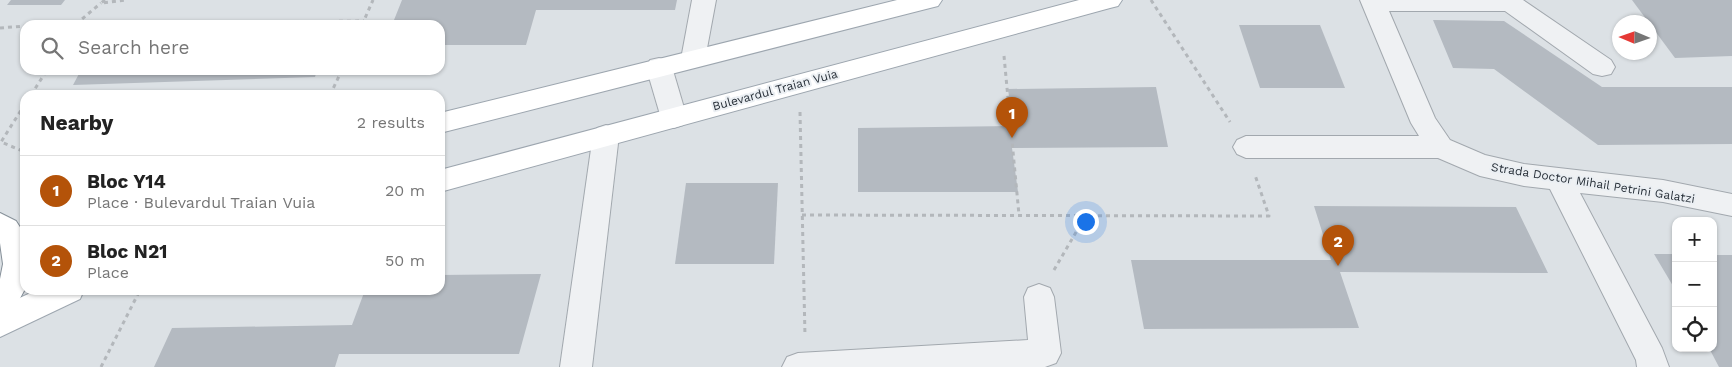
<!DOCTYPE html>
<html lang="en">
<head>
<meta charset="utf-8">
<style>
  :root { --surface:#fff; --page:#f2f2f2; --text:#222; --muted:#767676; --line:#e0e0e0; --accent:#b45309 }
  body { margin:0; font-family:"Work Sans",sans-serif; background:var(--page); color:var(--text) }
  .controls { position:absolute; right:15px; bottom:15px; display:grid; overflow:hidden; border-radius:10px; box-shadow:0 1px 4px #0004 }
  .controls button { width:45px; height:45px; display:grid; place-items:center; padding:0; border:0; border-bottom:1px solid var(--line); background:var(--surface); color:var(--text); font:25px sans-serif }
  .compass { position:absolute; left:1612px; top:15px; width:45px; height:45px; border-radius:50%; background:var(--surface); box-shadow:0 1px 4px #0004; rotate:272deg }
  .you { position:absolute; left:1085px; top:221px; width:18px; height:18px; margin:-12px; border:4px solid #fff; border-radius:50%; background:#1a73e8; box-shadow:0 0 0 8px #1a73e833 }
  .badge { display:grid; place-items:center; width:32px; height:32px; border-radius:50%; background:var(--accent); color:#fff; font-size:16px; font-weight:700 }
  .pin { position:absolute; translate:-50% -41px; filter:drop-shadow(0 1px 2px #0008) }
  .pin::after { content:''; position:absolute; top:26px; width:18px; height:15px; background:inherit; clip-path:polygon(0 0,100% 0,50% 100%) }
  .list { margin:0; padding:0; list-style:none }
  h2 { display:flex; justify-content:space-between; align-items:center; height:65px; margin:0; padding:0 20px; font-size:21px }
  h2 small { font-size:16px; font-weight:400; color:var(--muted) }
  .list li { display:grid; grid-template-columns:32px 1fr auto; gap:15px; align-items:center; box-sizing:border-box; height:70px; padding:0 20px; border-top:1px solid var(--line) }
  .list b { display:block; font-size:19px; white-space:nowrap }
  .list p { margin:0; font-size:16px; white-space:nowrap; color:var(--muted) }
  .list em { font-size:16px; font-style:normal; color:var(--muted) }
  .icon { flex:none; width:28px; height:28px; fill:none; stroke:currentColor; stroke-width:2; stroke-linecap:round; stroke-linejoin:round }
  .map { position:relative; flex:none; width:1732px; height:367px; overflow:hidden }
  .search { position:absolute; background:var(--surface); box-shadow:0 1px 4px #0004; left:20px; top:20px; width:425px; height:55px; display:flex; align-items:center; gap:12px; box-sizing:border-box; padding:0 18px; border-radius:15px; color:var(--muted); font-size:19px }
  .panel { position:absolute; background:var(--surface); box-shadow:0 1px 4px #0004; left:20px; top:90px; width:425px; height:205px; border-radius:15px }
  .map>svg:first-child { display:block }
  .building { fill:#b4bac1 }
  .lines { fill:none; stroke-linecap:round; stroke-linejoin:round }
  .minor-casing { stroke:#a2a8ae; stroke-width:2 }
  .major-casing { stroke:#9da6af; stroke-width:2 }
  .highway-casing { stroke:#869099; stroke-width:2 }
  .path { stroke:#b3b7bb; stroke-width:3; stroke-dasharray:4 4; stroke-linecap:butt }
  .minor { fill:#eff1f3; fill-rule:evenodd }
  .major { fill:#fff; fill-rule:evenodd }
  .highway { fill:#fff; fill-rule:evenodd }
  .labels { text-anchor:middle; stroke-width:4; stroke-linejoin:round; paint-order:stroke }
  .street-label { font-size:12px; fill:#283039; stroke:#ebeff3 }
</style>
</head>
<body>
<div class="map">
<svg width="1732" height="367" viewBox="0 0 1732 367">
  <rect width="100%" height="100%" fill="#dce1e5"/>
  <g class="building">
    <path d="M11,0H65L61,5H7Z"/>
    <path d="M402,0H677L675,10H536L526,45H440V25H392Z"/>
    <path d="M1632,0H1732V56L1675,58Z"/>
    <path d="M1433,20L1504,21L1602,87H1732V144L1598,145L1494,69L1453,68Z"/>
    <path d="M1239,25H1320L1345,88H1260Z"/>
    <path d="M81,70H317L315,77L73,85Z"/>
    <path d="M1156,87L1168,147L1012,148L1018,192H858V128L1013,126L1008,89Z"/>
    <path d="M686,183H778L774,264H675Z"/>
    <path d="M1314,206L1516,207L1548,273L1340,272L1359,328L1144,329L1131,260H1331Z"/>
    <path d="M1654,254H1676V291Z"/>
    <path d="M1713,255H1732V367H1719L1709,348H1713Z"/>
    <path d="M541,274L519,354H339L335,367H154L172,328L352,325L365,290H440V275Z"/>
  </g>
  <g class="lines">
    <defs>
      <g id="minor">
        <path d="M692,0H716L705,59L702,65L693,68L684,65L681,59Z"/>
        <path d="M1360,0H1523L1611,60L1615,67L1611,74L1602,76L1593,74L1505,11H1389L1435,118L1450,140L1485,155L1524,164L1663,180L1732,194V216L1663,202L1580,193L1662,348L1669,367H1637L1636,360L1550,189L1524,186L1480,176L1438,158H1246L1237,154L1233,147L1237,140L1246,136H1419L1411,123Z"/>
        <path d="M659,58L668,60L672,67L687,118L683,125L674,128L665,125L661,118L646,67L650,60Z"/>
        <path d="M606,125L615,128L619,135L592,367H560L593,135L597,128Z"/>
        <path d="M1039,284L1050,288L1054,297L1061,353L1056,363L1045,367H782L787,357L798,353L1028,340L1024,297L1028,288Z"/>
      </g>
      <g id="major">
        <path d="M897,0H942L938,6L930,8L440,133V113Z"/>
        <path d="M1079,0H1122L1118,6L1110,8L440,192V170Z"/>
        <path d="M37,290H84L80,299L0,337V307Z"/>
      </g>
      <path id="highway" d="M0,213L16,221L25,235V289L11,315L0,319V279L3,264L0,243Z"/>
    </defs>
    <use href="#minor" class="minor-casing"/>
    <use href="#major" class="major-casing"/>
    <use href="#highway" class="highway-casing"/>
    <g class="path">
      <path d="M105,0L101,3L126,0"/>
      <path d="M1151,0L1230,122"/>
      <path d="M60,25L76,24L101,3"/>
      <path d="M75,25L364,21"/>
      <path d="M362,25L373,0"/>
      <path d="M0,28L25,26"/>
      <path d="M1004,56L1019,215"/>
      <path d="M31,95L47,70"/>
      <path d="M330,95L342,70"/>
      <path d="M25,104L1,142L25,152"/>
      <path d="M800,112L805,336"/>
      <path d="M802,215L1269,216L1255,175"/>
      <path d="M1054,270L1086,215"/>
      <path d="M101,367L140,290"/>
    </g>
    <use href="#minor" class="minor"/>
    <use href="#major" class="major"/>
    <use href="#highway" class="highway"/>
  </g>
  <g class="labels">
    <g class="street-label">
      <text transform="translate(775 90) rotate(-15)" y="4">Bulevardul Traian Vuia</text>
      <text transform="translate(1593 183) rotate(9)" y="4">Strada Doctor Mihail Petrini Galatzi</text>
    </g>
  </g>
</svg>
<div class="controls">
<button>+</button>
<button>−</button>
<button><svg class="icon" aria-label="locate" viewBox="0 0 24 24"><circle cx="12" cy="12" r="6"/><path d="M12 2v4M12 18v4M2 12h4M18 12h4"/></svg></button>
</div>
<svg class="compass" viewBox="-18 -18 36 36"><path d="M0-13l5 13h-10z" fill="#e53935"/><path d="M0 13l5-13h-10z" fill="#767676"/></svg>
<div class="you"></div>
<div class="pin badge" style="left:1012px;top:138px">1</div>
<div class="pin badge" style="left:1338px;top:266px">2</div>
<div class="search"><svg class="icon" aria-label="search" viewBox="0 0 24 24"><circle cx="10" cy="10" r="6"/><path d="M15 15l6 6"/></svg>Search here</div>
<section class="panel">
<h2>Nearby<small>2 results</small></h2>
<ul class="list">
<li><span class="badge">1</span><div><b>Bloc Y14</b><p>Place · Bulevardul Traian Vuia</p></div><em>20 m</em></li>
<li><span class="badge">2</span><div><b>Bloc N21</b><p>Place</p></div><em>50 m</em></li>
</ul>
</section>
</div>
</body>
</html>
